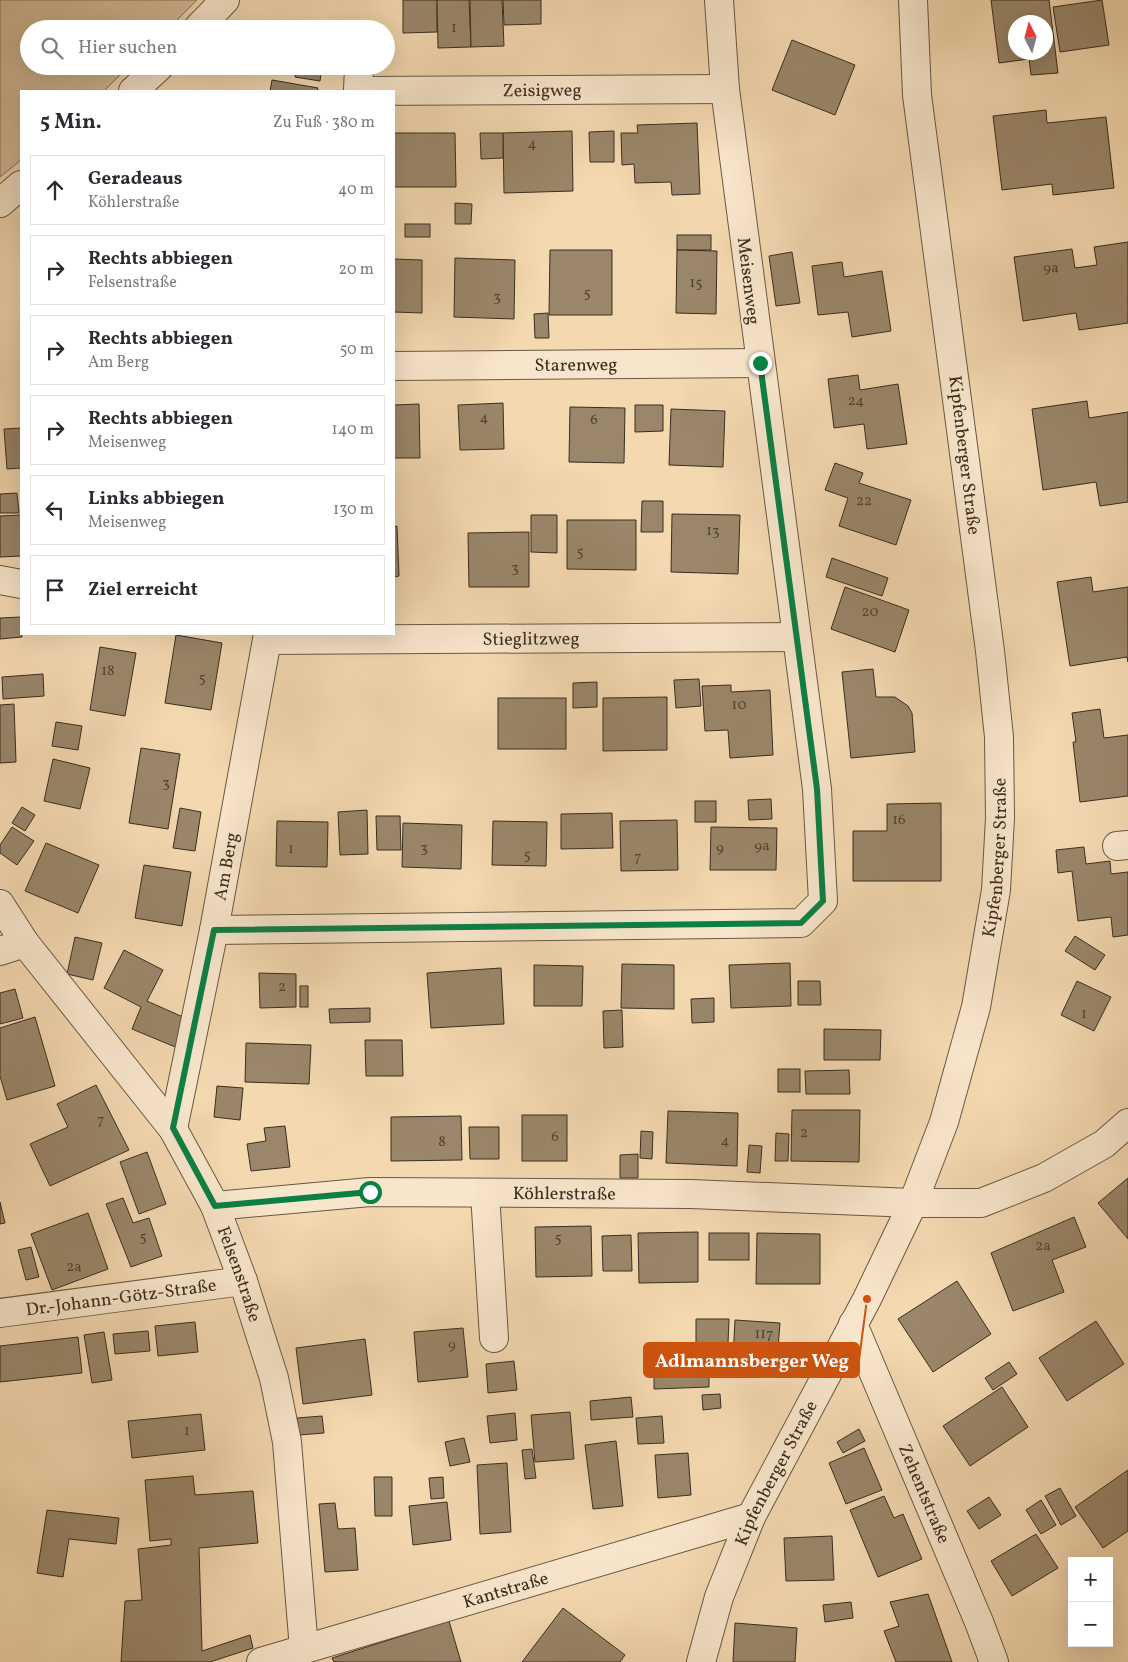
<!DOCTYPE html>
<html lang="de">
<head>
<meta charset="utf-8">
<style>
  :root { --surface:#fff; --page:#f2f2f3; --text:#2b2b33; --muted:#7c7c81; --line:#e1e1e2 }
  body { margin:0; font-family:Vollkorn,serif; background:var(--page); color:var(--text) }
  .controls { position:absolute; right:15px; bottom:15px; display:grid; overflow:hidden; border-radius:0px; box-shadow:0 5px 20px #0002 }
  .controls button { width:45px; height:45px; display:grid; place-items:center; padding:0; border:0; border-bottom:1px solid var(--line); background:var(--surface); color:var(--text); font:25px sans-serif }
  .compass { position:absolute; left:1008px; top:15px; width:45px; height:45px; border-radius:50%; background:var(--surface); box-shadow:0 5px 20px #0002; rotate:354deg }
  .stop { position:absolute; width:15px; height:15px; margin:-11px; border:4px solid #0b8043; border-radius:50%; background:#fff }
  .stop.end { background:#0b8043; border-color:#fff; box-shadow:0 1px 5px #0008 }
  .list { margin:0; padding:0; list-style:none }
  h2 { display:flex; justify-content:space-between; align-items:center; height:65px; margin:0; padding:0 20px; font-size:21px }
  h2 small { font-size:16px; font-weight:400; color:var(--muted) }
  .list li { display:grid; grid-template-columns:32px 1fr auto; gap:15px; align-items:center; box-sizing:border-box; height:70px; margin:0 10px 10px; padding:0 10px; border:1px solid var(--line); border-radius:0px }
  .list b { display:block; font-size:19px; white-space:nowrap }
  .list p { margin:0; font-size:16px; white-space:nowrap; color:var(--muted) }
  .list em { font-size:16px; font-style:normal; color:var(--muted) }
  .icon { flex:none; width:28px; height:28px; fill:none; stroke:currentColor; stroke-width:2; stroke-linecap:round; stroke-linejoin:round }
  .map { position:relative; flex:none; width:1128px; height:1662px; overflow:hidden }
  .search { position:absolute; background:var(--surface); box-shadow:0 5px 20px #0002; left:20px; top:20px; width:375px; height:55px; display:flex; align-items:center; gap:12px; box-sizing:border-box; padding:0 18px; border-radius:28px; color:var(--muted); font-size:19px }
  .panel { position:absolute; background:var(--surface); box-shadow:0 5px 20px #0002; left:20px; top:90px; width:375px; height:545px; border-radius:0px }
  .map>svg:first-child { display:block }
  .green { fill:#d4bb97; stroke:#86745b }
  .building { fill:#9a866a; stroke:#392e1f; fill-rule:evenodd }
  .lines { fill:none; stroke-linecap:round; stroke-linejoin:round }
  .minor-casing { stroke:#685843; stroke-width:30 }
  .minor { stroke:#f8e6cc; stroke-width:28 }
  .route { stroke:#0b8043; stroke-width:6 }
  .labels { text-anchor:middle; stroke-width:4.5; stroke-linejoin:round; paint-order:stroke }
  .number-label { font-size:15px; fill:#514432 }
  .street-label { font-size:18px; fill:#392e1f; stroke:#f8e6cc }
  .leader { fill:none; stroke:#ce530f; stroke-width:2 }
  .callout-dot { fill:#ce530f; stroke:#f8e6cc; stroke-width:2 }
  .callout { fill:#ce530f; stroke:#ce530f; stroke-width:2 }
  .callout-label { font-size:19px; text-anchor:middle; font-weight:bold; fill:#fff }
</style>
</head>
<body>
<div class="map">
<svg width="1128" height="1662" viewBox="0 0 1128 1662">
  <rect width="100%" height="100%" fill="#f4d8b0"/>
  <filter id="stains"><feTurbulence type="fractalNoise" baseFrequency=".004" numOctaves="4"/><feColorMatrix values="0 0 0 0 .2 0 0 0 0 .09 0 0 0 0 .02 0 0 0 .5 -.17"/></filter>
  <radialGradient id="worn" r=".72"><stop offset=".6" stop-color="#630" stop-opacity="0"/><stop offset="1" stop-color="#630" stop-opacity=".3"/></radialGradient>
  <path class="green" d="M0,0H197L168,29H29V66H129L104,91H21V160L0,177Z"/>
  <g class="building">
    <path d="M403,0H437V32L403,33Z"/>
    <path d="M437,0H469L471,47L438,48Z"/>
    <path d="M470,0H502L504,46L471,47Z"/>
    <path d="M503,0H541V24L504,25Z"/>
    <path d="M991,0H1049L1058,73L1031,75L1029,59L999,63ZM1016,22H1046V52H1016Z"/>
    <path d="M1102,0L1109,45L1060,52L1053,7Z"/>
    <path d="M792,40L855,65L835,115L772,90Z"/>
    <path d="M297,66H322L320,81L295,77Z"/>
    <path d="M272,80L318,88L317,91H270Z"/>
    <path d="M1046,110L1047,123L1106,117L1114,188L1053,195L1052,184L1002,190L993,116Z"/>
    <path d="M697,123L700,194L672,195L671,182L635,183L634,164L622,165L621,133H638L637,125Z"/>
    <path d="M572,131L573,191L504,193L503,133Z"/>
    <path d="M614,131V162H590L589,132Z"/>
    <path d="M394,133H455L456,187H394Z"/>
    <path d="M480,133H503V158L481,159Z"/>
    <path d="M455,203L472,204L471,224H455Z"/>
    <rect x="405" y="224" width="25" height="13"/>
    <rect x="677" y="235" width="34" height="15"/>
    <path d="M1128,242V323L1079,330L1076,313L1023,321L1014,257L1072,249L1075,268L1097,265L1094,247Z"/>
    <path d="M550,250H612V315H549Z"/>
    <path d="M677,250L717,251L716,314L676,313Z"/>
    <path d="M792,252L800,303L776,306L769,256Z"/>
    <path d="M455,258L515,260L514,319L454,317Z"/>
    <path d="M394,259L422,260V313L394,312Z"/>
    <path d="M842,262L844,277L882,271L891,331L852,337L848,312L818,315L812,266Z"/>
    <path d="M548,313L549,338H535L534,314Z"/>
    <path d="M858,375L860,390L898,384L907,444L867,449L864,424L834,428L828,379Z"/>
    <path d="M1087,401L1089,418L1128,412V502L1100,506L1096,482L1043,490L1032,409Z"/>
    <path d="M503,403L504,449L460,450L458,405Z"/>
    <path d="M419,404L420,458H394V405Z"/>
    <path d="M635,405H663V431L635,432Z"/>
    <path d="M570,407L625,408L624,463L569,462Z"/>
    <path d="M671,409L725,411L723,467L669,465Z"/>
    <path d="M21,428V468L7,469L4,429Z"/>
    <path d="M835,463L863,473L859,483L911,500L896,545L839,526L848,498L825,490Z"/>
    <path d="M17,493L19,513H0V494Z"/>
    <path d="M642,501H663V532H641Z"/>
    <path d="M672,514L740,515L738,574L671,572Z"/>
    <path d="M21,515V556L0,557V516Z"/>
    <path d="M531,515H557V553L531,552Z"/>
    <path d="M567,520H636V570L567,569Z"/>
    <path d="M397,526L399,576L394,577V527Z"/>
    <path d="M529,532V587H469L468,533Z"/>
    <path d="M832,558L888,578L882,596L826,577Z"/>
    <path d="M1091,577L1093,592L1128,587V662L1127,657L1070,666L1057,582Z"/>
    <path d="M845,587L909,610L895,652L831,629Z"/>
    <path d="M21,617L22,637L0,639V618Z"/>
    <path d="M176,635L222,643L211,710L165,703Z"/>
    <path d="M100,647L136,653L125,716L90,710Z"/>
    <path d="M873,669L876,697H895L908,706L912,713L915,752L851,758L842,672Z"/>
    <path d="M43,674L44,696L3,699L2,677Z"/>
    <path d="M699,679L701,706L676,708L674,680Z"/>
    <path d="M597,682V707L573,708V683Z"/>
    <path d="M731,685V692L770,690L773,755L730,758L728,730L705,731L702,686Z"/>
    <path d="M667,697V750L603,751V698Z"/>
    <rect x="498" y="698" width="68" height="51"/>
    <path d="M14,704L16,762L0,763V705Z"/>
    <path d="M1100,709L1104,738L1128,735V796L1080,802L1073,742H1076L1072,713Z"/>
    <path d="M56,722L82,726L78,750L52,746Z"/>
    <path d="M141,748L180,754L168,829L129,823Z"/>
    <path d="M53,759L90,768L80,809L44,801Z"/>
    <path d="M771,799L772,819L749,820L748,800Z"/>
    <rect x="695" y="801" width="21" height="21"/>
    <path d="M941,803V881H853V831H887V804Z"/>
    <path d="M22,807L35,815L25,831L12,823Z"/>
    <path d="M180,808L201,812L195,851L173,848Z"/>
    <path d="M367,810L368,854L340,855L338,812Z"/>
    <path d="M612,813L613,848L561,849V814Z"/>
    <path d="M376,816H400L401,850H377Z"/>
    <path d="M677,820L678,870L621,871L620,821Z"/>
    <path d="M277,821L328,822L327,867L276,866Z"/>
    <path d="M493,821L547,822L546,866L492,865Z"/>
    <path d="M403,823L462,825L461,869L402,867Z"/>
    <path d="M12,827L34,841L17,865L0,853V845Z"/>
    <path d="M711,827L777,828L776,870H710Z"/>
    <path d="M46,843L99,865L78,913L25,891Z"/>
    <path d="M1084,847L1086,864L1110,861L1111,874L1128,872V935L1113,937L1111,917L1078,921L1072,871L1058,873L1056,850Z"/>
    <path d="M144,865L191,872L182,926L135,918Z"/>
    <path d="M1075,936L1105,955L1095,970L1065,951Z"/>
    <path d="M75,937L102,943L93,980L67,974Z"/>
    <path d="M124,950L163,970L147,1001L192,1021L180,1049L132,1029L141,1007L104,988Z"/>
    <path d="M790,963L791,1006L731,1008L729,965Z"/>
    <path d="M622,964L674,965V1009L621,1008Z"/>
    <path d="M534,965L583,966L582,1006H534Z"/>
    <path d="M501,968L504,1024L431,1028L427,973Z"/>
    <path d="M259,973L296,974V1007L260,1008Z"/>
    <path d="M798,981H820L821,1005H798Z"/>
    <path d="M1077,981L1111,997L1094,1031L1061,1015Z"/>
    <rect x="300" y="986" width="8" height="21"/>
    <path d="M15,989L23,1018L0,1024V993Z"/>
    <path d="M714,998V1022L692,1023L691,999Z"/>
    <path d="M370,1008V1022L330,1023L329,1009Z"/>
    <path d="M622,1010L623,1047L604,1048L603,1011Z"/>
    <path d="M35,1017L55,1086L7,1100L0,1076V1028Z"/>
    <path d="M824,1029L881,1030L880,1060H824Z"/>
    <path d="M365,1040H402L403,1076H366Z"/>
    <path d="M246,1043L311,1045L309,1084L245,1082Z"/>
    <rect x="778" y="1069" width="22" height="23"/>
    <path d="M849,1070L850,1094H806L805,1071Z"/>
    <path d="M96,1085L129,1150L50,1186L30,1144L68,1127L57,1104Z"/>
    <path d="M217,1086L243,1088L240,1120L214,1117Z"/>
    <path d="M792,1110H860L859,1162L791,1161Z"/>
    <path d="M668,1111L738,1113L737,1166L666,1163Z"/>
    <rect x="522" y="1115" width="45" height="46"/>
    <path d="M461,1116L462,1160L391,1161V1117Z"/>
    <path d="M285,1126L290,1167L251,1171L247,1144L266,1141L264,1128Z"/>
    <path d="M469,1127H499V1159H470Z"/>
    <path d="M641,1131L653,1132L652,1159L640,1158Z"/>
    <path d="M776,1133L789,1134L788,1161H775Z"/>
    <path d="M749,1145L762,1146L760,1173L747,1172Z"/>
    <path d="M147,1152L166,1204L139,1214L120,1162Z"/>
    <path d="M638,1154V1178H620V1155Z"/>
    <path d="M1128,1178V1239L1098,1203Z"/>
    <path d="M123,1198L133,1223L149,1218L162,1256L131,1267L106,1204Z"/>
    <path d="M0,1202L5,1223L0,1224Z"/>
    <path d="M88,1213L108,1269L52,1290L31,1234Z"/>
    <path d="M1074,1217L1086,1247L1052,1260L1064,1292L1013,1311L991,1253Z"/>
    <path d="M591,1226L592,1276L536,1277L535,1227Z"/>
    <path d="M698,1232V1282L639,1283L638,1233Z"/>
    <rect x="709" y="1233" width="40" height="27"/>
    <path d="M757,1233L820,1234V1284H756Z"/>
    <path d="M631,1235L632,1271H603L602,1236Z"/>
    <path d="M31,1247L39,1277L26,1280L18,1250Z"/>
    <path d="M957,1281L991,1334L933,1372L898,1319Z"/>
    <path d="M696,1319H729L728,1343H696Z"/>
    <path d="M735,1320L780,1323L777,1361L733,1358Z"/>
    <path d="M1096,1321L1124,1364L1067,1401L1039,1358Z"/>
    <path d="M195,1322L198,1352L158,1356L155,1326Z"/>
    <path d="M463,1328L468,1377L418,1382L414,1332Z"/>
    <path d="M148,1331L150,1351L115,1354L113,1334Z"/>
    <path d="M104,1332L112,1380L92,1383L84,1335Z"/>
    <path d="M78,1337L82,1373L0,1382V1346Z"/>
    <path d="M365,1339L372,1395L303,1404L296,1348Z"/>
    <path d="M514,1361L517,1390L488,1393L486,1364Z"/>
    <path d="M1009,1362L1017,1374L993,1390L985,1378Z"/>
    <path d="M709,1374V1387L654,1389V1377Z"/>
    <path d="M1002,1387L1028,1427L970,1466L943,1426Z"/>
    <path d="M720,1394L721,1408L703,1410L702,1395Z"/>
    <path d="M631,1397L633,1417L591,1420L590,1401Z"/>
    <path d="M570,1412L574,1459L535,1462L531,1415Z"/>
    <path d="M515,1413L517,1440L490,1443L487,1416Z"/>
    <path d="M201,1414L205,1450L132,1458L128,1421Z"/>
    <path d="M322,1416L324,1433L299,1435L297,1418Z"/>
    <path d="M662,1416L664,1443L638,1444L636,1418Z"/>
    <path d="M859,1429L865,1441L843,1453L837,1442Z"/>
    <path d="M464,1438L470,1462L450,1466L445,1442Z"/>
    <path d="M616,1441L623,1506L593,1509L585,1445Z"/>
    <path d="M864,1448L882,1490L846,1504L829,1463Z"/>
    <path d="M532,1449L536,1478L525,1479L522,1450Z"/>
    <path d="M688,1453L691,1495L658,1498L655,1455Z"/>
    <path d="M507,1463L511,1532L480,1534L477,1465Z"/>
    <path d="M1128,1470V1531L1103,1548L1075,1507Z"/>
    <path d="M193,1476L195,1495L253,1491L258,1543L199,1548L202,1651L250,1635L253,1648L210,1662H121L125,1601L142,1600L138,1549L171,1545V1539L150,1541L145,1480Z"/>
    <path d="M374,1477H392V1516H375Z"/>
    <path d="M443,1477L444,1498L431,1499L429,1478Z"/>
    <path d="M1060,1488L1076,1516L1061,1525L1045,1496Z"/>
    <path d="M884,1496L894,1518L903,1514L922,1559L878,1577L850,1510Z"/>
    <path d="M989,1497L1001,1515L979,1529L967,1511Z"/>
    <path d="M1041,1500L1056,1525L1041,1534L1026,1510Z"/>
    <path d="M447,1502L451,1540L413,1545L409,1506Z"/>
    <path d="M335,1503L338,1529L355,1528L358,1570L325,1572L319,1504Z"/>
    <path d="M47,1510L119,1518L116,1544L69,1539L63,1577L37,1573Z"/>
    <path d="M1036,1534L1058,1568L1012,1596L991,1561Z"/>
    <path d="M832,1536L834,1580L786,1581L784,1538Z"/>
    <path d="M928,1594L952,1662H896L884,1631L899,1626L890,1602Z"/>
    <path d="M851,1602L853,1618L825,1622L823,1605Z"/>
    <path d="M563,1608L625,1655L620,1662H522Z"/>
    <path d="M449,1621L461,1662H334L332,1658Z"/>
    <path d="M735,1623L797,1628L795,1662H733Z"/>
  </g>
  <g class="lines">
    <defs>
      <g id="minor">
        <path d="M197,29L225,0"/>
        <path d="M133,91L160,66"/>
        <path id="s1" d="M358,91L725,89"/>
        <path d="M358,91L359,66"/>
        <path d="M0,203L21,185"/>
        <path id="s2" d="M394,366L760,363"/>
        <path d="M0,580L21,584"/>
        <path id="s3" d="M267,640L795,637"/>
        <path d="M1117,846L1128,845"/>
        <path id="s4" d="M0,904L25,943L173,1129L215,1206L243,1281L274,1378L287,1442L304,1649"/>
        <path d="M214,930L801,923L823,901L817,789L725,89L719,0"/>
        <path d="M0,951L25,943"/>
        <path id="s5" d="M173,1129L214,930L268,634"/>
        <path d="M485,1193L494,1338"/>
        <path id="s6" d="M215,1206L370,1192L691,1194L913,1203H981L1044,1178L1104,1144L1128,1123"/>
        <path id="s7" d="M0,1313L243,1281"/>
        <path id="s8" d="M853,1324L979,1622L994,1662"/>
        <path id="s9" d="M261,1662L751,1517"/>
        <path id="s10" d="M701,1662L719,1597L751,1517L867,1299L913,1203L944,1122L976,1007L996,890L1000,818L999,737L990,651L917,95L913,0"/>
      </g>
    </defs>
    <use href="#minor" class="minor-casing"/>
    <use href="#minor" class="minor"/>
  </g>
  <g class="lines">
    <path class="route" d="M370,1192L215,1206L173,1128L214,930L801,923L823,901L817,789L760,363"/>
  </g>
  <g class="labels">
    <g class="number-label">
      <text x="454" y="32">1</text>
      <text x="532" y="148">4</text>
      <text x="1051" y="272">9a</text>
      <text x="696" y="287">15</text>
      <text x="587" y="297">5</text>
      <text x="497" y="301">3</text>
      <text x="856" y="405">24</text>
      <text x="484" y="422">4</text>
      <text x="594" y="424">6</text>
      <text x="864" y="505">22</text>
      <text x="713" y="535">13</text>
      <text x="580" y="556">5</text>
      <text x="515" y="572">3</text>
      <text x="870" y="616">20</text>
      <text x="108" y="675">18</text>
      <text x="202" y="682">5</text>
      <text x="739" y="709">10</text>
      <text x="166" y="787">3</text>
      <text x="899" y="824">16</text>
      <text x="762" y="850">9a</text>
      <text x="424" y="852">3</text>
      <text x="720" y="852">9</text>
      <text x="291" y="853">1</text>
      <text x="527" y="859">5</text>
      <text x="638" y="861">7</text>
      <text x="282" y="991">2</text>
      <text x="1084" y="1018">1</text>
      <text x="101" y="1124">7</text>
      <text x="804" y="1137">2</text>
      <text x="555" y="1141">6</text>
      <text x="725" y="1145">4</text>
      <text x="442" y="1146">8</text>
      <text x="143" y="1241">5</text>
      <text x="558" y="1242">5</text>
      <text x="1043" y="1250">2a</text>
      <text x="74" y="1271">2a</text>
      <text x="764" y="1338">117</text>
      <text x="452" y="1349">9</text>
      <text x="187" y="1435">1</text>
    </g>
    <g class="street-label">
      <text dy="6" stroke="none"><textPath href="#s1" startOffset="184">Zeisigweg</textPath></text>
      <text transform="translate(749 281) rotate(83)" y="6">Meisenweg</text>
      <text dy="6" stroke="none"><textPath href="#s2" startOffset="182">Starenweg</textPath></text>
      <text transform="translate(965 455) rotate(83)" y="6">Kipfenberger Straße</text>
      <text dy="6" stroke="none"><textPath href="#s3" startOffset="264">Stieglitzweg</textPath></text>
      <text dy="6" stroke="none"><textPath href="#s10" startOffset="864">Kipfenberger Straße</textPath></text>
      <text dy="6" stroke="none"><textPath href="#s5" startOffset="268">Am Berg</textPath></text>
      <text dy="6" stroke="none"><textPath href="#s6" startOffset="350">Köhlerstraße</textPath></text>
      <text dy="6" stroke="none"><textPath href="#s4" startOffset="444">Felsenstraße</textPath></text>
      <text dy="6" stroke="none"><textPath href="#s7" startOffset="122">Dr.-Johann-Götz-Straße</textPath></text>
      <text dy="6" stroke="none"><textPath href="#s10" startOffset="204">Kipfenberger Straße</textPath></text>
      <text dy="6" stroke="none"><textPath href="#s8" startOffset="184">Zehentstraße</textPath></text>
      <text dy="6" stroke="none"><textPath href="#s9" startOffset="255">Kantstraße</textPath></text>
    </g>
  </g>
  <path class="leader" d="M867 1299L859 1360"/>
  <circle class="callout-dot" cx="867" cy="1299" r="5"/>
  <rect class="callout" x="644" y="1343" width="215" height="34" rx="5"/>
  <g class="callout-label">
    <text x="752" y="1367">Adlmannsberger Weg</text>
  </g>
  <rect width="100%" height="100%" filter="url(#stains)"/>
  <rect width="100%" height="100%" fill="url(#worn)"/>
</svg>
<div class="controls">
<button>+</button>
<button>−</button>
</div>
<svg class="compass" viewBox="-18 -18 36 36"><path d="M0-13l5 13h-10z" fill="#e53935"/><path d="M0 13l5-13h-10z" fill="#7c7c81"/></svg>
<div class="stop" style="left:370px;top:1192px"></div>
<div class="stop end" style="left:760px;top:363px"></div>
<div class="search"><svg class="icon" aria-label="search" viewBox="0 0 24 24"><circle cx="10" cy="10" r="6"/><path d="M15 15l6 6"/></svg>Hier suchen</div>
<section class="panel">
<h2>5 Min.<small>Zu Fuß · 380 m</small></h2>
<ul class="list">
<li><svg class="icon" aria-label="ahead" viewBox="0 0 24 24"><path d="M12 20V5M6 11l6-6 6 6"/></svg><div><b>Geradeaus</b><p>Köhlerstraße</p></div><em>40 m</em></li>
<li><svg class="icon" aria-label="right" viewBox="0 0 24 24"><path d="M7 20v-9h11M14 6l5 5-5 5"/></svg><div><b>Rechts abbiegen</b><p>Felsenstraße</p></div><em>20 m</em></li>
<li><svg class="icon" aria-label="right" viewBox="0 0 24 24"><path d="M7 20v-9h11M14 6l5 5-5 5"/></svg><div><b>Rechts abbiegen</b><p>Am Berg</p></div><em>50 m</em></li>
<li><svg class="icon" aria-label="right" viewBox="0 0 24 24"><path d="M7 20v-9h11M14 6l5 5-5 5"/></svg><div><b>Rechts abbiegen</b><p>Meisenweg</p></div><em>140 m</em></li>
<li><svg class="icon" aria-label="left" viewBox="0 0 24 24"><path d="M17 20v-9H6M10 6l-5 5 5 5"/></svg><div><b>Links abbiegen</b><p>Meisenweg</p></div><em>130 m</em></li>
<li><svg class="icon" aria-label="arrive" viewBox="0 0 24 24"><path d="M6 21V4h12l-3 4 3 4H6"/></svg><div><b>Ziel erreicht</b></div></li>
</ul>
</section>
</div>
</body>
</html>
